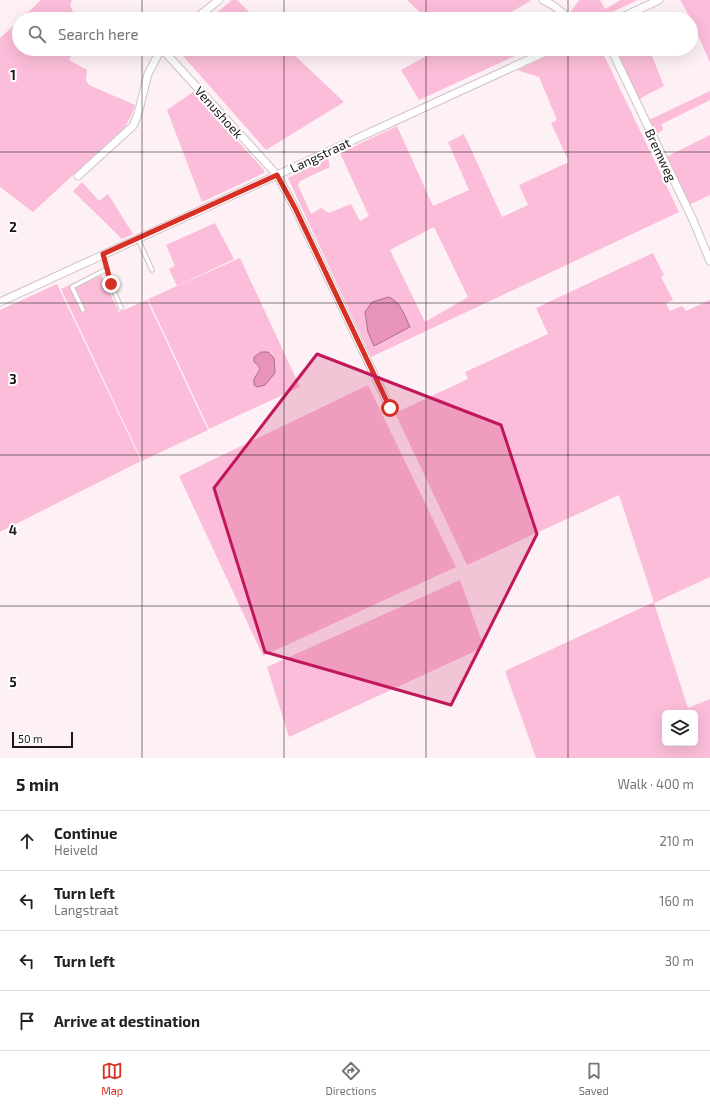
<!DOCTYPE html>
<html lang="en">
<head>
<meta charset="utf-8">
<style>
  :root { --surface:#fff; --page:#f6f6f6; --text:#202124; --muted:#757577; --line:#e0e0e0; --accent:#d93025 }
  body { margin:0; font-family:"Exo 2",sans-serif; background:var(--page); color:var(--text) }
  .controls { position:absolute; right:12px; bottom:12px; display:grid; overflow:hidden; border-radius:6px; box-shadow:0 4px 16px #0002 }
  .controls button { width:36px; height:36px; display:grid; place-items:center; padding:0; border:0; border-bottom:1px solid var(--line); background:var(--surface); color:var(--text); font:20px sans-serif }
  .scale { position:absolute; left:12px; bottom:10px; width:61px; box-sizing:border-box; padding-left:4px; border:2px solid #1b1719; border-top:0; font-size:11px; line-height:14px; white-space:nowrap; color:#1b1719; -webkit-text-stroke:3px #fff; paint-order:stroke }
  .stop { position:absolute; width:12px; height:12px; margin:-9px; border:3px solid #d93025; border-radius:50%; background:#fff }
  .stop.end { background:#d93025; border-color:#fff; box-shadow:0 1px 4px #0008 }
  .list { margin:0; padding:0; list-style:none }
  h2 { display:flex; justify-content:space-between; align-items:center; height:52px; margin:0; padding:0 16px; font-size:17px }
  h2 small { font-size:13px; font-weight:400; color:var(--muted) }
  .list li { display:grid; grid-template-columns:26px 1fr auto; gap:12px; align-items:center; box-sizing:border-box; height:60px; padding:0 16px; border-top:1px solid var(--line) }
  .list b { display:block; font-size:15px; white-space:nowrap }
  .list p { margin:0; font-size:13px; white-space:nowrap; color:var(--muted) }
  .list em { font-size:13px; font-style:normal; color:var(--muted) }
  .icon { flex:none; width:22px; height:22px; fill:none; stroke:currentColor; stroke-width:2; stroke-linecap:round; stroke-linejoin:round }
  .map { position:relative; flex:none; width:710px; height:758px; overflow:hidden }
  .search { position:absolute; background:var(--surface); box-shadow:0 4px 16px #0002; left:12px; right:12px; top:12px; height:44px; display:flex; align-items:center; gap:10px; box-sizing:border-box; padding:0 14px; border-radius:22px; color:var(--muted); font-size:15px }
  .sheet { height:292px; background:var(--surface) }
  nav { display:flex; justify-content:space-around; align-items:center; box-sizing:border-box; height:56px; border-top:1px solid var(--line); background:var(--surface); font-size:11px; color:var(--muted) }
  nav a { display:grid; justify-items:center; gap:2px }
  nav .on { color:var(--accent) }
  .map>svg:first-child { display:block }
  .green { fill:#fbbdd9; fill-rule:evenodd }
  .water { fill:#e793ba; stroke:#aa6e8a }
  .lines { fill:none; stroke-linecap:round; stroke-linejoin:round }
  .service-casing { stroke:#cfc3c8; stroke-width:5.5 }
  .minor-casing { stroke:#cfc3c8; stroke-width:9 }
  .service { stroke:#fff; stroke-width:3.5 }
  .minor { stroke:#fff; stroke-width:7 }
  .route { stroke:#d93025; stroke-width:5 }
  .marked { fill:#c2185b; fill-opacity:0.2; stroke:#c2185b; stroke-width:3; stroke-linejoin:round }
  .grid { fill:none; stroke:#1b1719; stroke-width:1; stroke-opacity:0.55 }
  .labels { text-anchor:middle; stroke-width:4; stroke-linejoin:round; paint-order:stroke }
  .street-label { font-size:13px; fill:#1b1719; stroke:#fff }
  .grid-label { font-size:13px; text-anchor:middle; font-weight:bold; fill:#1b1719; stroke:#fff; stroke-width:4; stroke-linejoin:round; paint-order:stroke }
</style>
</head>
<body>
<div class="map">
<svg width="710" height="758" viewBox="0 0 710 758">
  <rect width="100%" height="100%" fill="#fef1f6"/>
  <g class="green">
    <path d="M41,0H72L70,6L77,19H21Z"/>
    <path d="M232,0H237L256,19H209Z"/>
    <path d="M407,0H529L531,1L505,15L506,19H427Z"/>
    <path d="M579,0H600L605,9L621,0H638L597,19H573L569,14Z"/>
    <path d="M680,0H710V63L691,19Z"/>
    <path d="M19,21V49H74L69,60L87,70L86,80L89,85L135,105L132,114L125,127L33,212L0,187V38Z"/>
    <path d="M177,49H288L344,102L266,150Z"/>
    <path d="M439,49H480L490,55L500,49H517L519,54L419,100L401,70Z"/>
    <path d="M563,49H601L679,212L371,357L288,178L328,158L330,167L300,181L298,185L311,214L321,208L329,213L351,204L360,221L369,216L340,153L397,126L433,206L469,190L448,142L464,134L502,217L528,205L519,185L569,162L551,123L557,120L539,77L517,70ZM434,227L468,297L425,322L390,250ZM389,297L393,299L403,310L388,339L374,346L368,332Z"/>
    <path d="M616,49H669V55L650,51L664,86L639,99Z"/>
    <path d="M710,91V100L662,124L663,130L656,134L649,120Z"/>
    <path d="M193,92L264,170V173L202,202L167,110Z"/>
    <path d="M710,135V195L689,205L666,157Z"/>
    <path d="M82,182L99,201L108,194L133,234L122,239L73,191Z"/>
    <path d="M215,223L234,259L177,286L169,269L175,266L166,245Z"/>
    <path d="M653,253L664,275L661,277L673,300L666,303L670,311L682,306L686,311L710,300V577L654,603L688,708L710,699V758H536L505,671L654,602L619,495L467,565L395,413L468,379L465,372L548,334L536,308ZM665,713H695V743H665Z"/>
    <path d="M240,258L300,387L209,429L148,299Z"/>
    <path d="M99,271L119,312L147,300L208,430L142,461L61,289Z"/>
    <path d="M57,284L141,461L0,532V310Z"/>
    <path d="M368,385L456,567L263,656L179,476Z"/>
    <path d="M460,580L484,647L289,737L267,667Z"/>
  </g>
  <g class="water">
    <path d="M389,297C401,302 405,317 410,327L374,346L368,332L365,312L372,302Z"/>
    <path d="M261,352H268L274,358L275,373L265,385L257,387L254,385V379L260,369L258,365L254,362V357Z"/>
  </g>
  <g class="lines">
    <defs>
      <g id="service">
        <path d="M138,239L152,270"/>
        <path d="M103,254L111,284L121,308"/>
        <path d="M83,310L72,287L107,269"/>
      </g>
      <g id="minor">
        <path d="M543,0L554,6L570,19"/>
        <path d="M195,19L219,0"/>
        <path d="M618,19L659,0"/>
        <path d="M162,49L277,175L295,208L390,408"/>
        <path d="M611,49L693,220L710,261"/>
        <path d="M78,176L133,126L138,114L148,74L161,49"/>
        <path d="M0,302L552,49"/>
      </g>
    </defs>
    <use href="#service" class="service-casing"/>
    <use href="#minor" class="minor-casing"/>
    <use href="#service" class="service"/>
    <use href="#minor" class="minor"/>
  </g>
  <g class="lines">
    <path class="route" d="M111,284L103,254L277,175L295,208L390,408"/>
  </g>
  <path class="marked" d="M317,354L501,425L537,534L451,705L265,652L214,488Z"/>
  <path class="grid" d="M142,0V19M284,0V19M426,0V19M568,0V19M142,49V758M284,49V758M426,49V758M568,49V758M0,152H710M0,303H710M0,455H710M0,606H710"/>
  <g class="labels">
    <g class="street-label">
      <text transform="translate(219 112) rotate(48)" y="5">Venushoek</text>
      <text transform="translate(320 155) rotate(-25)" y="5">Langstraat</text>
      <text transform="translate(661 155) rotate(65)" y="5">Bremweg</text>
    </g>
  </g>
  <g class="grid-label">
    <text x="13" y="80">1</text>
    <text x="13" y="232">2</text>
    <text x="13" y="384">3</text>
    <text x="13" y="535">4</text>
    <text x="13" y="687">5</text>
  </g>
</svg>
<div class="controls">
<button><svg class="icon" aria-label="layers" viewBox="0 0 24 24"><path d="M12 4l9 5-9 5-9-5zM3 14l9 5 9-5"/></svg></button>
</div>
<div class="scale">50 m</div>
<div class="stop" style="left:390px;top:408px"></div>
<div class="stop end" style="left:111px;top:284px"></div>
<div class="search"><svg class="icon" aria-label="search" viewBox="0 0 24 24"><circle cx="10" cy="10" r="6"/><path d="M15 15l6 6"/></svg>Search here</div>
</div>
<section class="sheet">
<h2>5 min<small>Walk · 400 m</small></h2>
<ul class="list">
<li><svg class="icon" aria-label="ahead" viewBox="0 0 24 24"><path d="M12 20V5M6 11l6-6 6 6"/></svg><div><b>Continue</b><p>Heiveld</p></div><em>210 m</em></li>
<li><svg class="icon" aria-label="left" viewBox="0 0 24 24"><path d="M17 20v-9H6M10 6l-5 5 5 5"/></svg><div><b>Turn left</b><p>Langstraat</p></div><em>160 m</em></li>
<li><svg class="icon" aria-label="left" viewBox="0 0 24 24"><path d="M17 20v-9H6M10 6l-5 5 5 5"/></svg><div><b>Turn left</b></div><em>30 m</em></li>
<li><svg class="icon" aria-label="arrive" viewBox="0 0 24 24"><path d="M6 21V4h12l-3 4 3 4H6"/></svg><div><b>Arrive at destination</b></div></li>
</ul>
</section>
<nav>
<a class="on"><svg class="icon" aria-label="map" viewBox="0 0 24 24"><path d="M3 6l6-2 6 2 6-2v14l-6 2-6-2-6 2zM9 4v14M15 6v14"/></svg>Map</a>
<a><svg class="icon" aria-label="directions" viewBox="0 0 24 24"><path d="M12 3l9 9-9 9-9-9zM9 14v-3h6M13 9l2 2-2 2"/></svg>Directions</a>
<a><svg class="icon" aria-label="saved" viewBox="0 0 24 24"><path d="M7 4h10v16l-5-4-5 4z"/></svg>Saved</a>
</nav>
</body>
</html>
